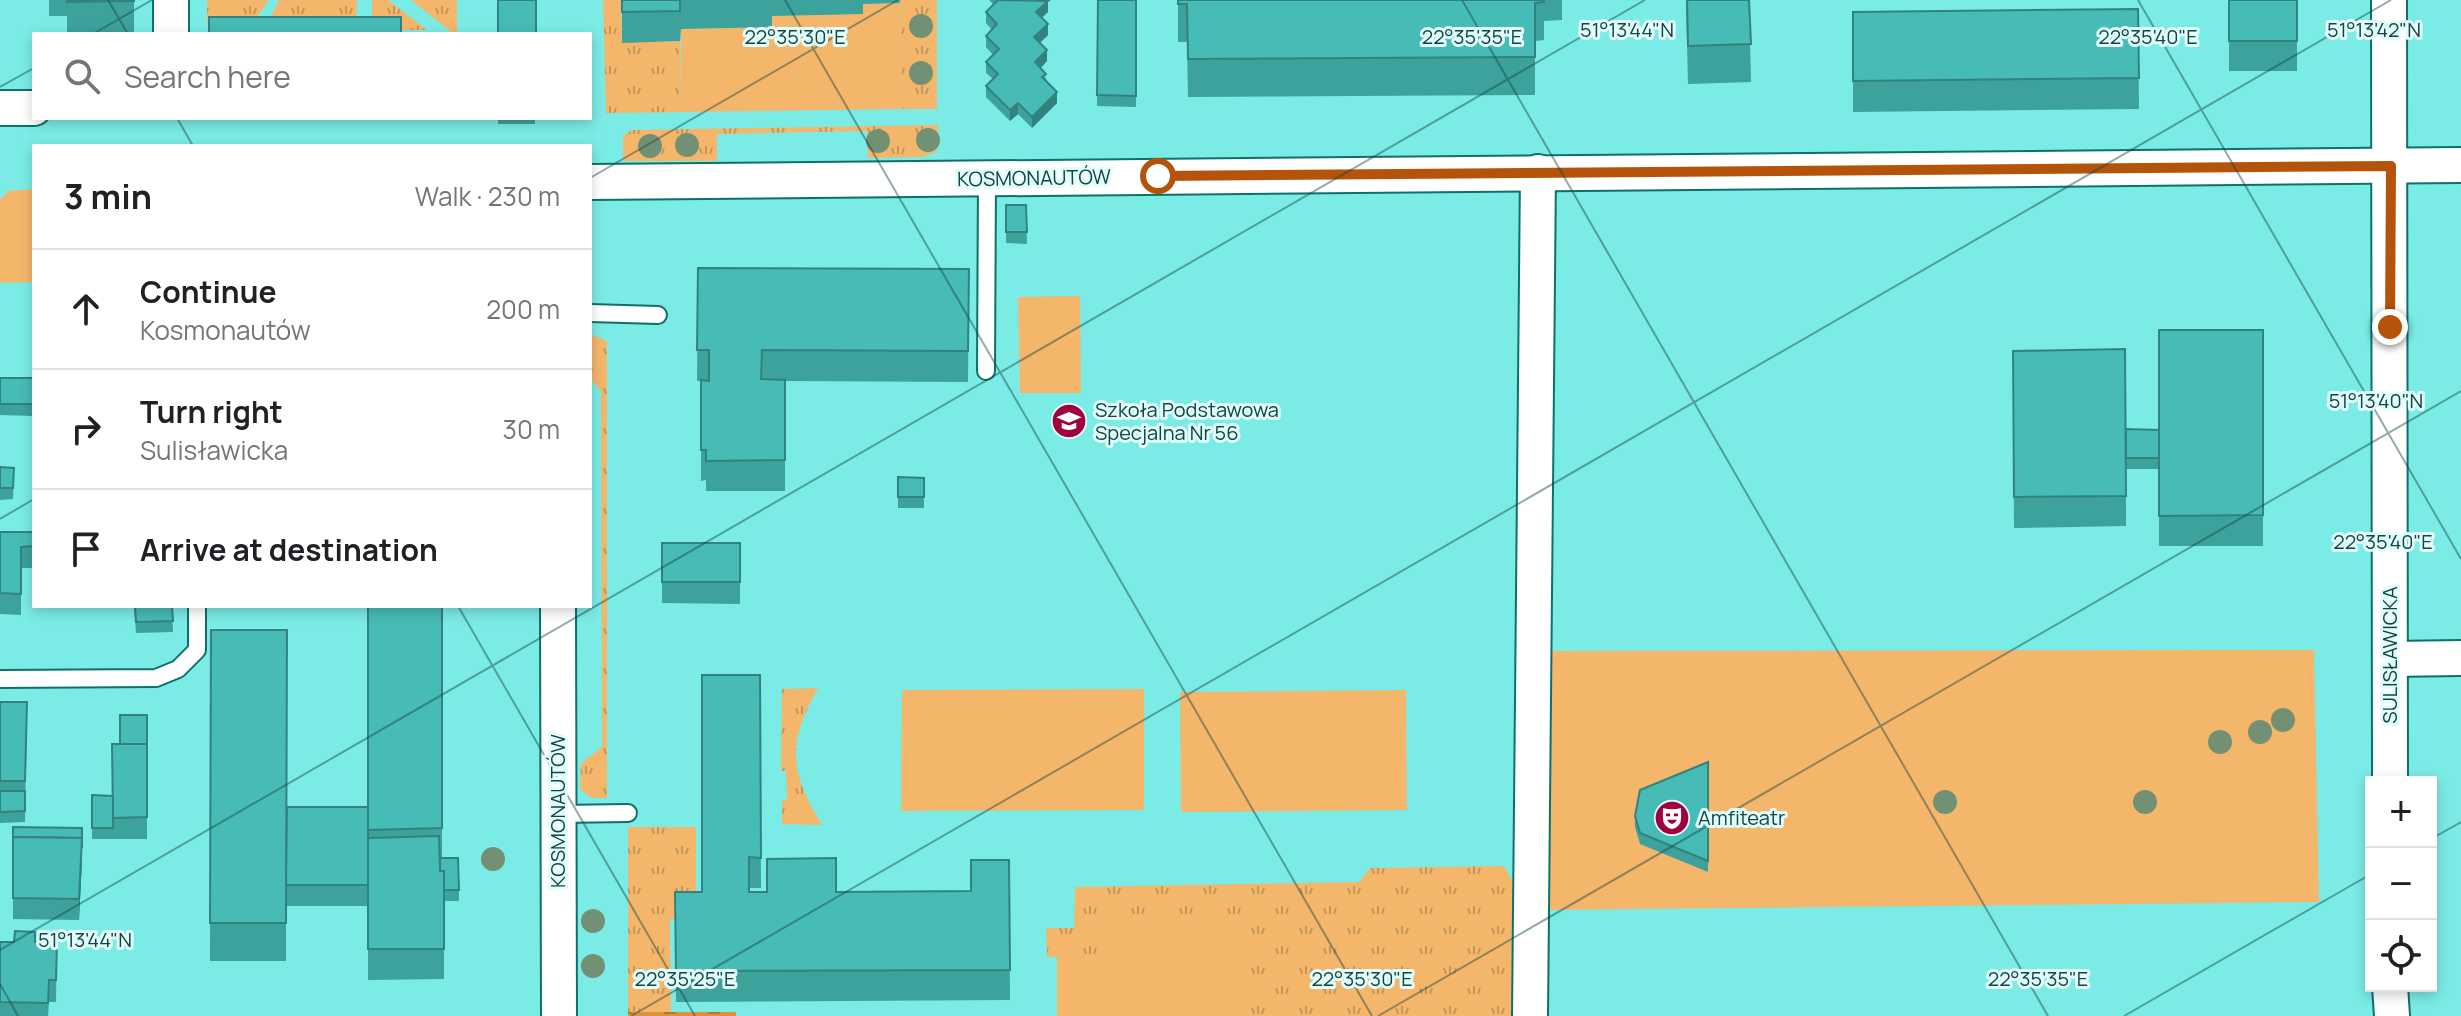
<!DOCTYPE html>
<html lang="en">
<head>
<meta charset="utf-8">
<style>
  :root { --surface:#fff; --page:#f2f2f2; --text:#202124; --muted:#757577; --line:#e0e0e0 }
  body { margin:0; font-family:Manrope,sans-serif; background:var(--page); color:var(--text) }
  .controls { position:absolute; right:24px; bottom:24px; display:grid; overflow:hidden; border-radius:0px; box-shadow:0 4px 12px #0003 }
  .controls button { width:72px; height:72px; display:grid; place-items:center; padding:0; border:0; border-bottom:2px solid var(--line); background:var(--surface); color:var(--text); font:40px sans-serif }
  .stop { position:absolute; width:24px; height:24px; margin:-18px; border:6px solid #b45309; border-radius:50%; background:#fff }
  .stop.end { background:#b45309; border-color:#fff; box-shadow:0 2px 8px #0008 }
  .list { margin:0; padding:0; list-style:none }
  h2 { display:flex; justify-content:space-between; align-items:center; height:104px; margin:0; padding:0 32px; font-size:34px }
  h2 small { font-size:26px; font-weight:400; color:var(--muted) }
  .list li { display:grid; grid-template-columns:52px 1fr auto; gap:24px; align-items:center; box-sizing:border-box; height:120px; padding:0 32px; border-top:2px solid var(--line) }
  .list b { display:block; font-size:30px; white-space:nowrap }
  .list p { margin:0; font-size:26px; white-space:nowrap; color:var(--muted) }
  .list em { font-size:26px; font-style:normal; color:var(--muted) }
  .icon { flex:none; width:44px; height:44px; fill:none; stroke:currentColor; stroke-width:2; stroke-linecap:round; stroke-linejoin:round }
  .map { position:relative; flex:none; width:2461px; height:1016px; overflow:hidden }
  .search { position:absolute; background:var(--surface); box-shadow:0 4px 12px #0003; left:32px; top:32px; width:560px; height:88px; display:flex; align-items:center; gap:20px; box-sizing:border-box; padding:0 28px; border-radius:0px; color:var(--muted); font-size:30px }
  .panel { position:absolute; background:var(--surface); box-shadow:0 4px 12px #0003; left:32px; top:144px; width:560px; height:464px; border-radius:0px }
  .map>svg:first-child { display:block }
  .grass { fill:url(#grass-tufts) }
  .forest { fill:url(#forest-firs) }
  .green { fill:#f4b66b }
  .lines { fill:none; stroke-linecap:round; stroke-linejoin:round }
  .lane-casing { stroke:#0c716c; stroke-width:20 }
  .street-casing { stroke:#0c716c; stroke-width:38 }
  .lane { stroke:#fff; stroke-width:16 }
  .street { stroke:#fff; stroke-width:34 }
  .tree { fill:#729074 }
  .wall { fill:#3da19c }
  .shaded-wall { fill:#32837f }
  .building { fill:#47bbb5; stroke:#32837f; stroke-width:2 }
  .route { stroke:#b45309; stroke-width:10 }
  .ticks { fill:none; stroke:#134442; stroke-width:2; stroke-opacity:0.45 }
  .labels { text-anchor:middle; stroke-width:6; stroke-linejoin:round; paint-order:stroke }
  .street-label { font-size:20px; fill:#134442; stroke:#e0fdfb }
  .poi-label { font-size:20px; fill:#134442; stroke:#e0fdfb; text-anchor:start }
  .ticks-label { font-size:20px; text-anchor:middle; fill:#134442; stroke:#e0fdfb; stroke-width:6; stroke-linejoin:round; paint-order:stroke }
</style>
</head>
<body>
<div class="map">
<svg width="2461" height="1016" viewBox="0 0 2461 1016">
  <defs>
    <pattern id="grass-tufts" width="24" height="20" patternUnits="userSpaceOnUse" patternTransform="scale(2)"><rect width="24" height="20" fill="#f4b66b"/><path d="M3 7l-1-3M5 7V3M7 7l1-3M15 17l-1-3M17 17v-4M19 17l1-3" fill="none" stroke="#c4965a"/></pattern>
    <pattern id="forest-firs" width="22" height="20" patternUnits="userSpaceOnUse" patternTransform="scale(2)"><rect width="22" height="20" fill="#d99538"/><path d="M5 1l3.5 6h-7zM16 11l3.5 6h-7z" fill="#af7b31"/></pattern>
  </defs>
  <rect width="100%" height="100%" fill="#7bebe5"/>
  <g class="grass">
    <path d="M207,0H268C252,31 238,25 207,24Z"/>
    <path d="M279,0H357L356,24L271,17Z"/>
    <path d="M372,0H388L427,30H372Z"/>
    <path d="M411,0H457V34H454Z"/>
    <path d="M603,0H621L622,42L680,41L681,112L606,113Z"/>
    <path d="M900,0H937V109H902Z"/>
    <path d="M938,125L937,151L923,157L868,158L867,131L717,134V161H623V136L632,130Z"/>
    <path d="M590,334L607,341V798H591L580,789L581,763L602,747L601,391L590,379Z"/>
    <path d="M818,688C787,743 789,771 822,825L782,824V801L787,800L786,771H781L782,689Z"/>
    <path d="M628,827H696V918L670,919L671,1012H628Z"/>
    <path d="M1504,866L1514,884L1515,1016H1245V925H1103L1102,956L1047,957L1046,928H1074L1075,887L1359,882L1370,868Z"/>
  </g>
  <rect class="forest" x="628" y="1012" width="108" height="4"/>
  <g class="green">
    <path d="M900,3L902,109L681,112V29L772,27V16L863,4Z"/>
    <path d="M34,189V282L0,283V200L8,191Z"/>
    <path d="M1080,296L1081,393H1020L1018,297Z"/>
    <path d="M2314,650L2319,902L1549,910L1550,651Z"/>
    <path d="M1144,689V810L901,811L902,690Z"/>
    <path d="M1406,690L1407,810L1181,812L1180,692Z"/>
    <path d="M1102,925H1245V1016H1057V956H1102Z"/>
  </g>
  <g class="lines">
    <defs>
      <g id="lane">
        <path d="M590,313L658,315"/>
        <path d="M986,371L987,179"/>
        <path d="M0,679L156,678L178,669L197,650V606"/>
        <path d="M558,814L628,813"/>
      </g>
      <g id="street">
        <path d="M2389,0L2390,782"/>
        <path d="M171,34V0"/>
        <path d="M0,108H34"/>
        <path d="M590,182L2461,165"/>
        <path d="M558,606L559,1016"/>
        <path d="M2390,659L2461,658"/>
        <path d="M2390,986L2392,1016"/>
        <path d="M1530,1016L1538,172"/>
      </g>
    </defs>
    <use href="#lane" class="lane-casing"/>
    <use href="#street" class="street-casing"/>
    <use href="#lane" class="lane"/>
    <use href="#street" class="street"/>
  </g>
  <g class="tree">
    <circle cx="921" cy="26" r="12"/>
    <circle cx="921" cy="73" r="12"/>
    <circle cx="928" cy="140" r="12"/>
    <circle cx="878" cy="141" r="12"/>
    <circle cx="687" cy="145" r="12"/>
    <circle cx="650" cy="146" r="12"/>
    <circle cx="2283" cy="720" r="12"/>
    <circle cx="2260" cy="732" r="12"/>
    <circle cx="2220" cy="742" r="12"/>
    <circle cx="1945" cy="802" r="12"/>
    <circle cx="2145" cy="802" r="12"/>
    <circle cx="493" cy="859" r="12"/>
    <circle cx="593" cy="921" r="12"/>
    <circle cx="593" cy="966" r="12"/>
  </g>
  <g class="wall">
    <path d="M49,0H134V34H67V16H49Z"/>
    <path d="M622,0H900V3L863,4V14L772,16V27L681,29L680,41L622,43Z"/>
    <path d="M989,0H1047L1048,12L1041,18L1048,35L1040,43L1047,61L1041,68L1057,103L1032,128L1018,114L1010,121L986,97V86L993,79L986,73V62L993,55L986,47V36L992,30L986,23V12L994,5Z"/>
    <path d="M1098,0H1137L1136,107L1097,106Z"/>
    <path d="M1178,0H1562V20L1544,21V40L1535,41V95L1188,97L1187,42H1178Z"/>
    <path d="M1686,0H1749L1751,82L1688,84Z"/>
    <rect x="2229" y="0" width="68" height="71"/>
    <path d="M2138,9L2139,109L1853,112V12Z"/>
    <rect x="498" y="118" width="37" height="6"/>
    <path d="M1006,205H1026L1027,244L1006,243Z"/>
    <path d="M698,268L969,269L968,382L785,381V491H706V480L701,481V381H697Z"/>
    <path d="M2263,330V546H2159V469H2126V526L2014,528L2013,351L2126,454L2159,430Z"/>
    <path d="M0,378H34V416L0,415Z"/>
    <path d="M0,467L14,468L13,499L0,500V530Z"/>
    <path d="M898,477L924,478V508H898Z"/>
    <path d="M0,532H33V568H21V615L0,614Z"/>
    <path d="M662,543H740V604L662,603Z"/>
    <path d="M134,606H172L173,632L136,633Z"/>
    <path d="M442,606V858L459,890V901H444V979L368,980V842V906H286V961H210L211,630L286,843L368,807Z"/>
    <path d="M760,675L761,888H749V892L971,891L1009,860L1010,1000L676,1002L675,892H702Z"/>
    <path d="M0,702H27L25,822L0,823Z"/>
    <path d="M147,715V839H92V795L112,796L120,744Z"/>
    <path d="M1708,762V872L1640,844L1635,827V816Z"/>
    <path d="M13,827L82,859L79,920L13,919Z"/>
    <path d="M0,942L57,943L56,1002H49L48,1016H0Z"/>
  </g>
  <g class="shaded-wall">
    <path d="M1048,1V12L1036,23V12Z"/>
    <path d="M1048,24V35L1034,48V37Z"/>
    <path d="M1047,50V61L1035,73V62Z"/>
    <path d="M1057,92V103L1032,128V117Z"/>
    <path d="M1018,103V114L1010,121V110Z"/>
    <path d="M82,828V859L79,920V899Z"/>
  </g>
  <g class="building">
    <path d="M67,0H134V1L67,2Z"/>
    <rect x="498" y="0" width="38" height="34"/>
    <path d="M622,0H680V11L622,12Z"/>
    <path d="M998,0L1048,1L1036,12L1048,24L1034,37L1047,50L1035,62L1046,74L1042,77L1057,92L1032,117L1018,103L1010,110L986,86L998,74L986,62L999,49L986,36L997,24L986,12Z"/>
    <path d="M1098,0H1136V96L1097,95Z"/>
    <path d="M1178,0H1544V2L1535,3V57L1188,59L1187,4H1178Z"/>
    <path d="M1687,0H1749L1751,44L1688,46Z"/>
    <rect x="2229" y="0" width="68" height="41"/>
    <path d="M2138,9L2139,78L1853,81V12Z"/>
    <rect x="209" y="17" width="192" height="17"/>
    <path d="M1006,205H1026L1027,232H1006Z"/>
    <path d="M698,268L969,269L968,351L762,350L761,379L785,380V460L706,461V450H701V380L709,381V350H697Z"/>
    <path d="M2159,330H2263V515L2159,516Z"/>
    <path d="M2125,349L2126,496L2014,497L2013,351Z"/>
    <rect x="0" y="378" width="34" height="26"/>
    <path d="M2126,429L2159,430V458H2126Z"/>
    <path d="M0,467L14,468L13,488H0Z"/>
    <path d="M898,477L924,478V497H898Z"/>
    <path d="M0,532H33V546L21,547V594L0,593Z"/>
    <rect x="662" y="543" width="78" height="39"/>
    <path d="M135,606H172L173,621L136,622Z"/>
    <path d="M368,606H442V828L368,830Z"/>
    <path d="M211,630H287L286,923H210Z"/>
    <path d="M702,675H760L761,858L749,857V892H767V859L836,858V892L971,891V860H1009L1010,970L676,971L675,892H702Z"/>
    <path d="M0,702H27L25,781H0Z"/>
    <rect x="120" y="715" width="27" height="29"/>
    <path d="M112,744H147V817L113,818Z"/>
    <path d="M1708,762V861L1640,833L1635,816L1640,790Z"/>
    <path d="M0,791H25V811L0,812Z"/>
    <path d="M92,795L113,796V828H92Z"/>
    <path d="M287,807H368V885H286Z"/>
    <path d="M13,827L82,828V848V838L13,837Z"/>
    <path d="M439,836L440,871H444V949H368V838Z"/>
    <path d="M13,837L82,838L79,899L13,898Z"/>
    <path d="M440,858H458L459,890H444V871H440Z"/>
    <path d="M15,931L35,932V942L57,943L56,980H49L48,1003L0,1002V942H14Z"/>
  </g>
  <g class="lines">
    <path class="route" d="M1158,176L2391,166L2390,327"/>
  </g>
  <path class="ticks" d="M108,0L128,34M785,0L1372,1016M1462,0L2048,1016M2138,0L2461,559M93,34L152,0M0,87L34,68M177,118L193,146M590,178L898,0M0,519L34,499M458,606L695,1016M2431,839L2461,822M0,950L1645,0M0,984L18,1016M631,1016L2391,0M1378,1016L2461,391M2124,1016L2371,874"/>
  <defs>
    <symbol id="school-disc" viewBox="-11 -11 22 22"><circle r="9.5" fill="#a0013e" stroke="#e0fdfb"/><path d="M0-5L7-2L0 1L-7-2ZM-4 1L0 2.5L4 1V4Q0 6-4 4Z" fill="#fff"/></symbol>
    <symbol id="theatre-disc" viewBox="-11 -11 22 22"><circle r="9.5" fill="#a0013e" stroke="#e0fdfb"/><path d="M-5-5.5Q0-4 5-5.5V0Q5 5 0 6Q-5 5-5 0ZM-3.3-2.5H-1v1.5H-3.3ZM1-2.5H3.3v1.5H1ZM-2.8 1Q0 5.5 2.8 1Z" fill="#fff"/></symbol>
  </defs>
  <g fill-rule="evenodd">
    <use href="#school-disc" x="1049" y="401" width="40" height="40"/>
    <use href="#theatre-disc" x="1652" y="798" width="40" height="40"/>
  </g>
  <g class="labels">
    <g class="street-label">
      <text transform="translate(1034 178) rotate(-1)" y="7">KOSMONAUTÓW</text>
      <text transform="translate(2390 655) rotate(-90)" y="7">SULISŁAWICKA</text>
      <text transform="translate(558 811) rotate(-90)" y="7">KOSMONAUTÓW</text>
    </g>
    <g class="poi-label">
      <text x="1095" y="417">Szkoła Podstawowa<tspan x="1095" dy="23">Specjalna Nr 56</tspan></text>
      <text x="1698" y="825">Amfiteatr</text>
    </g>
  </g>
  <g class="ticks-label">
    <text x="1627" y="37">51°13'44"N</text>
    <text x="2374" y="37">51°13'42"N</text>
    <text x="795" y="44">22°35'30"E</text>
    <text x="1472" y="44">22°35'35"E</text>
    <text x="2148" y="44">22°35'40"E</text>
    <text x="2376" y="408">51°13'40"N</text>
    <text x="2383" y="549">22°35'40"E</text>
    <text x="85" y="947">51°13'44"N</text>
    <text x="685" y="986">22°35'25"E</text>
    <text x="1362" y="986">22°35'30"E</text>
    <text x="2038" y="986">22°35'35"E</text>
  </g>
</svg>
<div class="controls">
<button>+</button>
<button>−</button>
<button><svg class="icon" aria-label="locate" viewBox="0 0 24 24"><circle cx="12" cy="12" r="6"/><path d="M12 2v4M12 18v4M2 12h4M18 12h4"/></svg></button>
</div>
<div class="stop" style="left:1158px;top:176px"></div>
<div class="stop end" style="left:2390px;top:327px"></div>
<div class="search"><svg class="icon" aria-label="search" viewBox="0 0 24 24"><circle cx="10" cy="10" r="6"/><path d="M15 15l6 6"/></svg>Search here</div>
<section class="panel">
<h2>3 min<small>Walk · 230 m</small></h2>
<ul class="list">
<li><svg class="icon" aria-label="ahead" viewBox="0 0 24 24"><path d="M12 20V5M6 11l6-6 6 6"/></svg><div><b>Continue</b><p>Kosmonautów</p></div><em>200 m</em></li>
<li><svg class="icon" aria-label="right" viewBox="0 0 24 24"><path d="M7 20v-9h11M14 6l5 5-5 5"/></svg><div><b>Turn right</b><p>Sulisławicka</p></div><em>30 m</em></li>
<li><svg class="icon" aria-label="arrive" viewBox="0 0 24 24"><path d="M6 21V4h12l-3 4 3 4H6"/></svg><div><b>Arrive at destination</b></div></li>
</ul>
</section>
</div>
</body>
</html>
